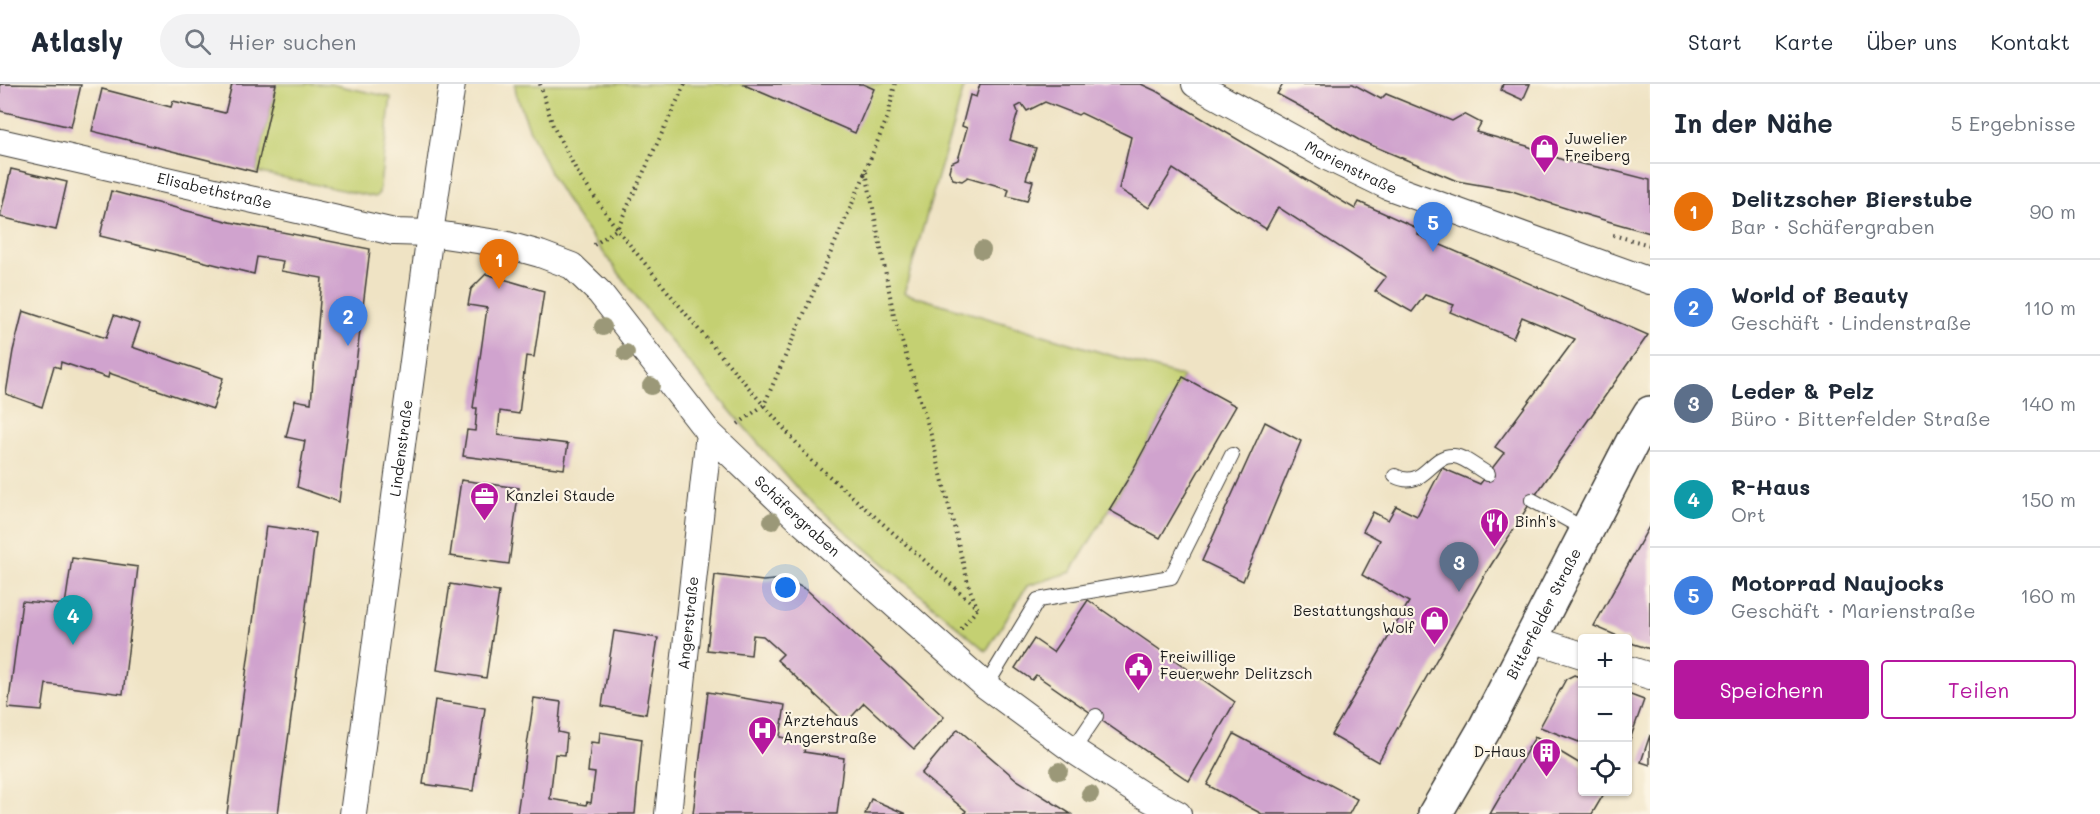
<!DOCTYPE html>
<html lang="de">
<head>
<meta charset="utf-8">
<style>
  :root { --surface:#fff; --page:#f2f2f3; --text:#1f2937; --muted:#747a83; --line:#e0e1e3; --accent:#b5179e }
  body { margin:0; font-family:Mali,sans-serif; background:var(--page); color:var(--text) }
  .controls { position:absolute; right:18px; bottom:18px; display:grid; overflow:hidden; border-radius:6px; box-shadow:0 2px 4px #0004 }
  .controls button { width:54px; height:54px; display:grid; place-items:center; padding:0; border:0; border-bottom:2px solid var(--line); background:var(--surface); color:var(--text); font:30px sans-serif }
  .you { position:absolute; left:786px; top:504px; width:21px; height:21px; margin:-15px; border:4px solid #fff; border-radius:50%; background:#1a73e8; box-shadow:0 0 0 9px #1a73e833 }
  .badge { display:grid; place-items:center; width:39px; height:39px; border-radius:50%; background:var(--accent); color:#fff; font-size:20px; font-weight:700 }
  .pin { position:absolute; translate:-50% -50px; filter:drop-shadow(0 2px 3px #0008) }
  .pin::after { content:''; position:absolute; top:32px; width:21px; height:18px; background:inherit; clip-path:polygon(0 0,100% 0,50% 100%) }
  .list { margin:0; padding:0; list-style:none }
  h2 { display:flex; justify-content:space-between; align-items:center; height:78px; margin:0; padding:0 24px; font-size:26px }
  h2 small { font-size:20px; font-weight:400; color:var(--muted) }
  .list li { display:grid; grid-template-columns:39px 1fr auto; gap:18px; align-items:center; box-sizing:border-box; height:96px; padding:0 24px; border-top:2px solid var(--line) }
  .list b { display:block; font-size:22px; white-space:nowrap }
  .list p { margin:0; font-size:20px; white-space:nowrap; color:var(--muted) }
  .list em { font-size:20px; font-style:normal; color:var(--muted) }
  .actions { display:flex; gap:12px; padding:18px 24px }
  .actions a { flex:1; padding:14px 0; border:2px solid var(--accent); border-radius:6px; text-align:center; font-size:21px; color:var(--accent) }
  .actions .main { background:var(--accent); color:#fff }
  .icon { flex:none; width:33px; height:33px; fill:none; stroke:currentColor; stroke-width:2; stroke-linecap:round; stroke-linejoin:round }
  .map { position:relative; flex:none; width:1650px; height:730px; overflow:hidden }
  header { display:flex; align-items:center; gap:36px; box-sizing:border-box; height:84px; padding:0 30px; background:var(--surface); border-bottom:2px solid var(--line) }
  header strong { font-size:28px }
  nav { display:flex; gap:33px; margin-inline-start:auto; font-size:21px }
  .search { width:420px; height:54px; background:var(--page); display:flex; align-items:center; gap:15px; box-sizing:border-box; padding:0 21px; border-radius:33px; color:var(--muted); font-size:22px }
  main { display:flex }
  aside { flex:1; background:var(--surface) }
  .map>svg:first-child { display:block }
  .green { fill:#c4d072; stroke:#707647; stroke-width:1.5 }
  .building { fill:#d0a3ce }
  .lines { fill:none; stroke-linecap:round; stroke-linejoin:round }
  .lane-casing { stroke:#3c3a35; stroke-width:16 }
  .street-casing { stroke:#3c3a35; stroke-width:28 }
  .secondary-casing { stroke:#3c3a35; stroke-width:36 }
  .path { stroke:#3c3a35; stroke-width:4; stroke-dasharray:1.5 4.5; stroke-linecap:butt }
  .lane { stroke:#fff; stroke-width:14 }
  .street { stroke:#fff; stroke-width:26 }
  .secondary { stroke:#fff; stroke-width:33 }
  .tree { fill:#9b9878 }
  .labels { text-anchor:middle; stroke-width:4.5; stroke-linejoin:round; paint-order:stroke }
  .poi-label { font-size:15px; fill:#1c1c1c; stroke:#fcf5e5; text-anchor:start }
  .street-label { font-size:15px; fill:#1c1c1c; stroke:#fcf5e5 }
</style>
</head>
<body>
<header>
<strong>Atlasly</strong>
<div class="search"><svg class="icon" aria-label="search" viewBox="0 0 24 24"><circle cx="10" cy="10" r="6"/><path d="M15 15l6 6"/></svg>Hier suchen</div>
<nav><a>Start</a><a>Karte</a><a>Über uns</a><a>Kontakt</a></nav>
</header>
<main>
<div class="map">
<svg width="1650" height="730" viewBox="0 0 1650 730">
  <rect width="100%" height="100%" fill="#fcf5e5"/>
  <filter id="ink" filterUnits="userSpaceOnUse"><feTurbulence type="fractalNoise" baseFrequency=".0167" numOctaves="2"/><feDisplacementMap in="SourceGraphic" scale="12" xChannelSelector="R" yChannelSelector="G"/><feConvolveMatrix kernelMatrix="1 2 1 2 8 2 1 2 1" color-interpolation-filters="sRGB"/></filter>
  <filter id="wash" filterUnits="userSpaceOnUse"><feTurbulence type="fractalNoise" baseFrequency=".008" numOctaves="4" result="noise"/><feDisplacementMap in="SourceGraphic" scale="24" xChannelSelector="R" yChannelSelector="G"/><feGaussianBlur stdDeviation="1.35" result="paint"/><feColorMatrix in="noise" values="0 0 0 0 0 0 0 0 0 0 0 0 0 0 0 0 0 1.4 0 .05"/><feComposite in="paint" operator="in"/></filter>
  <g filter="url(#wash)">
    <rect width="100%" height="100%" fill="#efe3c4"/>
    <g class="green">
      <path d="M276,0H330L391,13L379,109L375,113L256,88Z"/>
      <path d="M515,0H965L904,209L1183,293L1128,395L1071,488L1027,502L986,567L801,409L665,251L576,132L553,95L529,44L516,9Z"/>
    </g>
    <g id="blocks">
      <g class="building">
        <path d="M0,0L81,1L71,43L0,27Z"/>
        <path d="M232,0H276L256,88L92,47L102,5L171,23L173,17L225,29Z"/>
        <path d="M742,0H863L874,5L855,49Z"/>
        <path d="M980,0H1141L1156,7L1355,125L1359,118L1419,145L1418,151L1648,251L1532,416L1486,489L1378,678L1331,651L1409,518L1362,491L1380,456L1363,447L1373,428L1388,436L1396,422L1417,432L1442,384L1480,400L1504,369L1495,363L1575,255L1522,233L1513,254L1450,228L1454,221L1425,211L1412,228L1375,207L1386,193L1278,123L1266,145L1173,85L1149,124L1119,105L1131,53L1081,29L1078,31L1045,18L1027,27L1022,20L1016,23L1018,28L1010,56L1036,64L1026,95L1033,97L1027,117L1007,112L1009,105L968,93L962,97L953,95L949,87L951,79L958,76L967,44L962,42L970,11L976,13Z"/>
        <path d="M1283,0H1353L1381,15L1386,10L1452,37L1464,30L1481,39L1476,48L1527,62L1563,76L1611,86L1650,96V149L1590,132L1509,106L1457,97L1359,56L1294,19L1277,10Z"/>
        <path d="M1503,0H1530L1523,16L1501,6Z"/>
        <path d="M11,85L67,98L56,146L0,133Z"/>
        <path d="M111,107L230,138L370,165L339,418L297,403L305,357L286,353L295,316L311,319L322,194L281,187L283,177L257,173L254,190L100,152Z"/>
        <path d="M486,190L544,207L534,273L526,272L519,330L500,327L498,351L568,360L564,385L463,372L467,346L475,347L477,324H473L487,224L468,221L471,205Z"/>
        <path d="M23,227L106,254L114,231L140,240L132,263L223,294L213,325L109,289L108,294L61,278L60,284L54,282L42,323L6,310L13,267Z"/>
        <path d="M1183,293L1236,322L1160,454L1109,426L1128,395Z"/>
        <path d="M1265,338L1301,357L1243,497L1202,477Z"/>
        <path d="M461,396L519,404L509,480L450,472Z"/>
        <path d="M1650,441V565L1634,560L1628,557V554H1622L1594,542Z"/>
        <path d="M266,442L316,449L278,730H227Z"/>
        <path d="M72,474L138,483L123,610L46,600L42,627L8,624L22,517L65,521Z"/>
        <path d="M715,491L763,497L786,495L807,506L944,633L914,665L864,619L846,639L777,576L783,570L763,552L753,551L751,571L707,566Z"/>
        <path d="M450,500L499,508L486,594L437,586Z"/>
        <path d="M1088,516L1235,618L1189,697L1036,591L1032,596L1015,584L1034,555L1053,568Z"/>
        <path d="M614,547L658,554L646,630L602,622Z"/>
        <path d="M1574,591L1582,594V652L1579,658L1540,643L1566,595Z"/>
        <path d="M708,608L785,621L780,653L806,657L804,668L844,674L837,730H693Z"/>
        <path d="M1628,610L1644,616L1628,661Z"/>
        <path d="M534,614L561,618L558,648L567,650L565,671L555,670L550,715L586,721L587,718L591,719L595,689L588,688L591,658L599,659L600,648L642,655L635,730H517Z"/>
        <path d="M435,616L485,624L473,707L423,700Z"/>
        <path d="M958,645L1017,696L1071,730H964L966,727L921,690Z"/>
        <path d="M1234,650L1357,715L1349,730H1262L1207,701Z"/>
        <path d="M1650,651V681L1641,678Z"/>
        <path d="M1535,653L1582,681V708H1605L1592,730H1490Z"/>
        <path d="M871,715L906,730H865Z"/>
      </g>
    </g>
  </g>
  <g filter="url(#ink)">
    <use href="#blocks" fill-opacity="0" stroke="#3c3a35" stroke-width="1.5"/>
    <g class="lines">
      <defs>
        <g id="lane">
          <path d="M1395,392C1424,407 1430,370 1454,372C1465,373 1478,385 1488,390"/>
          <path d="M1532,416L1586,446"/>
          <path d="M986,602L1038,516L1171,493L1232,371"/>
          <path d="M1073,666L1096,632"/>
        </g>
        <g id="street">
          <path id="s1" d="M1195,0L1331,75L1387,102L1650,197"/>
          <path id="s2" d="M0,58L394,148L430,149L504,160L540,170L572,182L600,209L709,349L802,438L986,602L1073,666L1139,709L1178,730"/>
          <path d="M1529,554L1582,571"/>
          <path d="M1628,585L1650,592"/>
          <path id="s3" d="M353,730L430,149L452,0"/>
          <path id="s4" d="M668,730L709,349"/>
        </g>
        <g id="secondary">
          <path id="s5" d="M1435,730L1485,644L1633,357L1650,329"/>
        </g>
      </defs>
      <use href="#lane" class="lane-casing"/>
      <use href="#street" class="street-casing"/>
      <use href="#secondary" class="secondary-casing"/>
      <g class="path">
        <path d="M540,0L553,42L579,91L617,145L591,163"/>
        <path d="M685,0L617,145L699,246L812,377L978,524"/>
        <path d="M866,88L894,232L932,354L969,503L977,523"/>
        <path d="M1613,151L1650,161"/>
        <path d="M738,340L764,321L866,88L864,90L888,32L895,0"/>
        <path d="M961,545L978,524"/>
      </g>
      <use href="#lane" class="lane"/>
      <use href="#street" class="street"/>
      <use href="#secondary" class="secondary"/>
    </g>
    <g class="tree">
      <circle cx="982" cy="166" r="9"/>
      <circle cx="603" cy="243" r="9"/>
      <circle cx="626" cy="269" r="9"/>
      <circle cx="651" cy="302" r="9"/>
      <circle cx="772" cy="437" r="9"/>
      <circle cx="1059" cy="687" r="9"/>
      <circle cx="1090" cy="710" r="9"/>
    </g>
  </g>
  <defs>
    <symbol id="shop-pin" viewBox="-11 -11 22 30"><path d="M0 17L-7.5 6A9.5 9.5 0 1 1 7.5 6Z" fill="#b5179e" stroke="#fcf5e5"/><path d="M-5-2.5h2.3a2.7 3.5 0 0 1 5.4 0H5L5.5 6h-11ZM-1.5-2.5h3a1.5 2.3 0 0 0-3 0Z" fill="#fff"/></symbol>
    <symbol id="office-pin" viewBox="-11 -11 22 30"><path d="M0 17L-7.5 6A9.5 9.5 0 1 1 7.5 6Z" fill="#b5179e" stroke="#fcf5e5"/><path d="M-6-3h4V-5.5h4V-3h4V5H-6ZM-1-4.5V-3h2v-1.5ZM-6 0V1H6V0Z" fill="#fff"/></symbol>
    <symbol id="restaurant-pin" viewBox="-11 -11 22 30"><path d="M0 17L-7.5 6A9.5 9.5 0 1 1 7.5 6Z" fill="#b5179e" stroke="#fcf5e5"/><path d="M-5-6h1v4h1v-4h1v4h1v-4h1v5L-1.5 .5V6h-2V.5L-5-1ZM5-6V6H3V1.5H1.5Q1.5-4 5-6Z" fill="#fff"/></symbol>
    <symbol id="civic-pin" viewBox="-11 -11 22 30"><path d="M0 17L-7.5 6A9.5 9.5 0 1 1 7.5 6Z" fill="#b5179e" stroke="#fcf5e5"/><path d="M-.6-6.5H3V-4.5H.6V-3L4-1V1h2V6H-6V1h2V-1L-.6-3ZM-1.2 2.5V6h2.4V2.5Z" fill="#fff"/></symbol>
    <symbol id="hospital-pin" viewBox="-11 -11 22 30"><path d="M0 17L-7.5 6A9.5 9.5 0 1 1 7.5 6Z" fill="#b5179e" stroke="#fcf5e5"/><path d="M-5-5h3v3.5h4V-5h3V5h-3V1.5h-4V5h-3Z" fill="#fff"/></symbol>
    <symbol id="building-pin" viewBox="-11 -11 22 30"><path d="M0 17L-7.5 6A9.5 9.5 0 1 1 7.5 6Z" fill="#b5179e" stroke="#fcf5e5"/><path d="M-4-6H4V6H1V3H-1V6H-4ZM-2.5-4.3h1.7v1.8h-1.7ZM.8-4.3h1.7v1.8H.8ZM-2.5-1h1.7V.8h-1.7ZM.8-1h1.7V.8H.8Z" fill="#fff"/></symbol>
  </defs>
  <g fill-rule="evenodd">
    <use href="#shop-pin" x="1528" y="48" width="33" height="45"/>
    <use href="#office-pin" x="468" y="396" width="33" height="45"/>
    <use href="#restaurant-pin" x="1478" y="422" width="33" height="45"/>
    <use href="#shop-pin" x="1418" y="520" width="33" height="45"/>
    <use href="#civic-pin" x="1122" y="566" width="33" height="45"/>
    <use href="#hospital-pin" x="746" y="630" width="33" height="45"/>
    <use href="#building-pin" x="1530" y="652" width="33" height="45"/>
  </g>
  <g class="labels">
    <g class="poi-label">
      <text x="1565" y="60">Juwelier<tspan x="1565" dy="17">Freiberg</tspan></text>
      <text x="506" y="417">Kanzlei Staude</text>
      <text x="1515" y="443">Binh's</text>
      <text x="1414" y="532" text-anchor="end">Bestattungshaus<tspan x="1414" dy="17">Wolf</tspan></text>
      <text x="1160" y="578">Freiwillige<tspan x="1160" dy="17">Feuerwehr Delitzsch</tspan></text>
      <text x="783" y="642">Ärztehaus<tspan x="783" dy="17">Angerstraße</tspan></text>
      <text x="1526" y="673" text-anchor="end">D-Haus</text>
    </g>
    <g class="street-label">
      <text dy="5" stroke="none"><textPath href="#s1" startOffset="177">Marienstraße</textPath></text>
      <text dy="5" stroke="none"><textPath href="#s2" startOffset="220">Elisabethstraße</textPath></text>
      <text dy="5" stroke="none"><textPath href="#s3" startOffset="369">Lindenstraße</textPath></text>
      <text dy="5" stroke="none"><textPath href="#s2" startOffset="924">Schäfergraben</textPath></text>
      <text dy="5" stroke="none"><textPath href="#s5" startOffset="228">Bitterfelder Straße</textPath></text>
      <text dy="5" stroke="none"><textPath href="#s4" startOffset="192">Angerstraße</textPath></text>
    </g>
  </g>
</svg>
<div class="controls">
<button>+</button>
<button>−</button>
<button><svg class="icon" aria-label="locate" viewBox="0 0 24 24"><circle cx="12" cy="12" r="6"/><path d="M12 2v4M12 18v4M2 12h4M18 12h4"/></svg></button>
</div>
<div class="you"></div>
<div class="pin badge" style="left:499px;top:205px;background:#e8710a">1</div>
<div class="pin badge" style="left:348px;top:262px;background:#3f7fe0">2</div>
<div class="pin badge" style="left:1459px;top:508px;background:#5c6f8a">3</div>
<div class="pin badge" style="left:73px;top:561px;background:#0f9aa8">4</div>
<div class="pin badge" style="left:1433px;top:168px;background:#3f7fe0">5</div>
</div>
<aside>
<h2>In der Nähe<small>5 Ergebnisse</small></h2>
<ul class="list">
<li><span class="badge" style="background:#e8710a">1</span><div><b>Delitzscher Bierstube</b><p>Bar · Schäfergraben</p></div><em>90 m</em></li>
<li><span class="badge" style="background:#3f7fe0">2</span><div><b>World of Beauty</b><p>Geschäft · Lindenstraße</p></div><em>110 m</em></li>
<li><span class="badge" style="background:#5c6f8a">3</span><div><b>Leder &amp; Pelz</b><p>Büro · Bitterfelder Straße</p></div><em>140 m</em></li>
<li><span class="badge" style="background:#0f9aa8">4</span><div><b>R-Haus</b><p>Ort</p></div><em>150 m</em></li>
<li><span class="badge" style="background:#3f7fe0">5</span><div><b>Motorrad Naujocks</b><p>Geschäft · Marienstraße</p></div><em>160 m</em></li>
</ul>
<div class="actions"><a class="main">Speichern</a><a>Teilen</a></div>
</aside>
</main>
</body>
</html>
